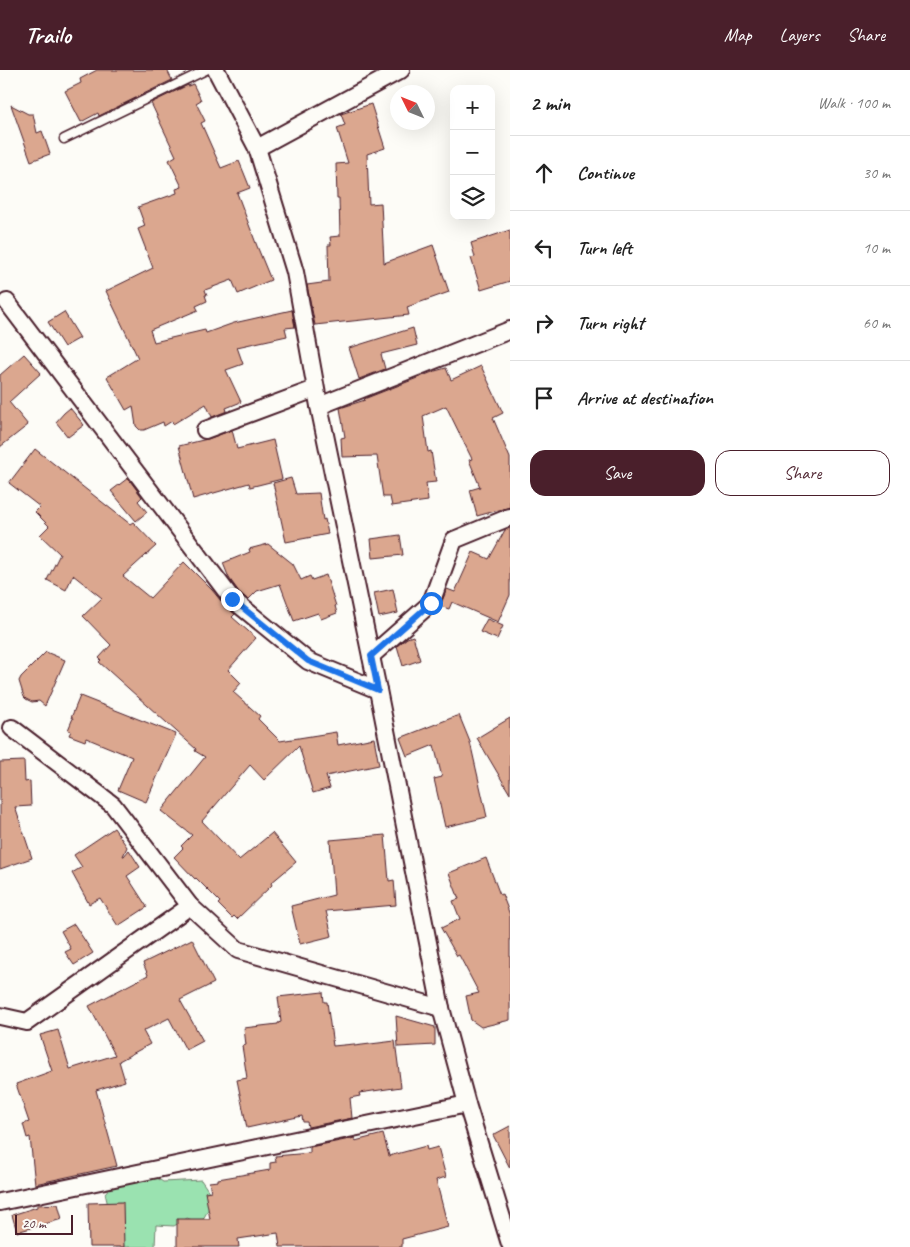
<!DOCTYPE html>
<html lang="en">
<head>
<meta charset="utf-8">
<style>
  :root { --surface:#fff; --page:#f2f2f2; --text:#222; --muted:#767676; --line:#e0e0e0; --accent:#4a1f2b }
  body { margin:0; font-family:Caveat,sans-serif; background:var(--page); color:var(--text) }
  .controls { position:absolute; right:15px; top:15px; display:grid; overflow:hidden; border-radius:10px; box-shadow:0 5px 20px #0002 }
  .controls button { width:45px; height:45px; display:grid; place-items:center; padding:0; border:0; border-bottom:1px solid var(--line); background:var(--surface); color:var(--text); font:25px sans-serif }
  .compass { position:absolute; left:390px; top:15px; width:45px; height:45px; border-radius:50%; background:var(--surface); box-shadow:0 5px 20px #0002; rotate:313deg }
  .scale { position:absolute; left:15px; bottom:12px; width:58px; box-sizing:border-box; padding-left:5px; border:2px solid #4a1f2b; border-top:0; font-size:14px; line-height:18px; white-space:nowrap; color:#4a1f2b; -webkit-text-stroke:4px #fdfcf7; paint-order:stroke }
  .stop { position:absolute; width:15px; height:15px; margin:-11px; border:4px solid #1a73e8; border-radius:50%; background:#fff }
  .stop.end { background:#1a73e8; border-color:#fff; box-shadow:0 1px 5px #0008 }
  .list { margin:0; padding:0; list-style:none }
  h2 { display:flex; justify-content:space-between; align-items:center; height:65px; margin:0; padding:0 20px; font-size:21px }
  h2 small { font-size:16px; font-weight:400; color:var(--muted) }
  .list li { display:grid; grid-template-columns:32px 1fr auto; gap:15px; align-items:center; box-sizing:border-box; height:75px; padding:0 20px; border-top:1px solid var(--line) }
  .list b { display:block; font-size:19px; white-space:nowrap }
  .list em { font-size:16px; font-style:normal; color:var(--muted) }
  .actions { display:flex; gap:10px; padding:15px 20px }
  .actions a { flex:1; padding:11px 0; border:1px solid var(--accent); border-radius:15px; text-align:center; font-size:18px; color:var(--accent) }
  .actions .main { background:var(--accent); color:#fff }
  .icon { flex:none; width:28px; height:28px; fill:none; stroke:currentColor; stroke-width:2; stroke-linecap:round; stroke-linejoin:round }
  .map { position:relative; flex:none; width:510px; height:1177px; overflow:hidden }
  header { display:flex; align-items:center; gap:30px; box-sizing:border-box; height:70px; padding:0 25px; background:var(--accent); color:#fff }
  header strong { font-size:24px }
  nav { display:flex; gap:28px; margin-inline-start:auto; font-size:18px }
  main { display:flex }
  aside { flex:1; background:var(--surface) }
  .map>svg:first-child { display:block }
  .green { fill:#9ae2b0; stroke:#72806e }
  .building { fill:#dba78f; stroke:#4a1f2b }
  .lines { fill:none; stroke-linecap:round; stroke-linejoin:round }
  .lane-casing { stroke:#4a1f2b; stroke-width:11 }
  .street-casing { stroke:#4a1f2b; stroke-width:20 }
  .lane { stroke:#fdfcf7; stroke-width:8 }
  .street { stroke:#fdfcf7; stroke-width:16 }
  .route { stroke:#1a73e8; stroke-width:6 }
</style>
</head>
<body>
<header>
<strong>Trailo</strong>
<nav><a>Map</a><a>Layers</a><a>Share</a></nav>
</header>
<main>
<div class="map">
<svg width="510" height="1177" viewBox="0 0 510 1177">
  <rect width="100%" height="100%" fill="#fdfcf7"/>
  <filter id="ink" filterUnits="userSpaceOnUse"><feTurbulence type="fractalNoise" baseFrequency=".02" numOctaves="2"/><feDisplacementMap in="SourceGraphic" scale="10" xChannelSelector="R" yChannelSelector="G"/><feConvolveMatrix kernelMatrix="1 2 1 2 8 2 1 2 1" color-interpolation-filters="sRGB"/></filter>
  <g filter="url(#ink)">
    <path class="green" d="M142,1098L163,1112L201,1110L214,1129L201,1153L187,1148L174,1156L156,1155L155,1177H115V1166L105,1123L124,1101Z"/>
    <g class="building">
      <path d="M97,0H167L172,10L99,46L98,43L81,52L65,21L81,13L80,9Z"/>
      <path d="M193,14L201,30L196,33L205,51L201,53L221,98L239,91L244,103L250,118L237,123L257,176L271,210L238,224L232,210L205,220L207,225H205L207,231L196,236L198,240L150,260L154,272L205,260L206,263L234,253L292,240L295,257L285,258L287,266L237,277L243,294L226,300L241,332L226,338L227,341L212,347L206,334L173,354L172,351L164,356L163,352L144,360H140L136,356L133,336L126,340L107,307L138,288L106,221L153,198L138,159L145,156L138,137L177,123L176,119L182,117L169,90L176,86L151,33L188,15V16Z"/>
      <path d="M371,34L385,78L367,84L369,134L381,133L384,193L433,175L449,222L407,237L409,245L315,255L307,215L329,212L328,175H331L330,167L340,166L339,128H337L336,94L348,93L337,58L345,55L341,44Z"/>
      <path d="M11,35L28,44H33L37,63L42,61L50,84L31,91Z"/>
      <path d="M510,160V211L481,220L471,188L475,187L471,173Z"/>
      <path d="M64,242L80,268L64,277L48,252Z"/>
      <path d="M413,258L417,275L381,284L385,299L359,309L349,278Z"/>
      <path d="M24,284L41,303L9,332L28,355L0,377V305Z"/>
      <path d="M481,296L503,343L493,348L510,388V437L477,446L470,420L480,417L469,390L472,389L446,336L423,346L428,382L431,381L436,412L426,413L428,431L392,436L390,427H383L377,386L342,387L341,368L345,367L340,338L365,330L364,329L435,301L446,298L451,310Z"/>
      <path d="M70,338L84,355L68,367L56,352L64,343Z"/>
      <path d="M232,360L237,379L273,370L282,409L250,417L249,413L193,429L179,376L203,370L208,369Z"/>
      <path d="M35,379L130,454L133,452L156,476L123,506L150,528L184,492L212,520L226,537L235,544L232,547L256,568L228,600L241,613L233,622L260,646L258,649L280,671L336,662L338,675L374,668L379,695L326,706L330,718L313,723L299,676L264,710L250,695L202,751L239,790L272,763L296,792L271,813L272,815L237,849L234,846L232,848L218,834L220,832L196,808L195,809L174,787L183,778L181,776L192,765L161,741L205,687L195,681L196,679L99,592L101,590L99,588L111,575L83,546L102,528L73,505L66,520L47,510L60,484L40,465L49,456L35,442L40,437L9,413Z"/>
      <path d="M128,408L142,427L138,431L147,442L136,451L111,421Z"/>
      <path d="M291,408L296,424L319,423L323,450L325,449L328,464L286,472L273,413Z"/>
      <path d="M510,458V525L498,552L452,532L449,539L440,536L447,519L455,522L473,482L489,489L505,460Z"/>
      <path d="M400,465L403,485L373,488L371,469Z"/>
      <path d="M268,474L293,494L301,510L310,506L312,510L326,505L336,536H335L337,543L321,549L318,543L294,551L280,514L257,521L248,530L239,522L229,508L223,493L250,482L249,479Z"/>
      <path d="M393,519L398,543L379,547L374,523Z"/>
      <path d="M487,549L503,556L497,569L480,562Z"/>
      <path d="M413,566L420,590L403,596L397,576L407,568Z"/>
      <path d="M46,582L65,590L45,636L39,631L32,632L26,629L24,627L19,611L21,607Z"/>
      <path d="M80,626L176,664L146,732L118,720L132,687L86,668L85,671L69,665L71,661L68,660L73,648H71Z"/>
      <path d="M459,645L470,672L487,747L445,757L434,709L442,707L434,675L407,686L400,668Z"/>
      <path d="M510,648V724L477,668Z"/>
      <path d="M24,691L25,712L30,711L31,736L15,737L32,788L0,799V692Z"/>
      <path d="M114,758L127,777L123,786H124L129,780L140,797L127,806L147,837L118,856L100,828L89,834L72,803L82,797L74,785Z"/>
      <path d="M385,765L389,811L394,810L396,835L326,841L332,866L300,874L291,836L334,825L330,770Z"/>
      <path d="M486,788L500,825L502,824L510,845V950L481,957L471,950L466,926L479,923L459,885L457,886L441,858L460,849L453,831L459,829L449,803Z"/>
      <path d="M74,854L93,883L74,895L65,882L71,879L61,861Z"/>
      <path d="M192,869L214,913L180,930L203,971L186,980L169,948L143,961L150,974L119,991L125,1011L96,1020L117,1096L35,1114L30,1067L27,1068L23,1054L29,1052L16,1014L52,1001L40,965L58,960L70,999L115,985L89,936L148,905L143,893Z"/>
      <path d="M323,922L324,932H327L333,976L354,974V976L395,971L401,1017L359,1023L360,1026L350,1028L352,1048L308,1057L307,1052H303L302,1046L247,1058L237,1010L247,1008L242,976L246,975L244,958L278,954V953L281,952L278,927Z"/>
      <path d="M396,946L435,957V975L398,977Z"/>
      <path d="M510,1056V1098L493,1065Z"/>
      <path d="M383,1064L389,1086L426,1076L427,1080L438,1077L446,1107L436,1110L448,1157L402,1169V1177H280L278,1163L238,1169L239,1177H177V1149H210L205,1122L211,1121L209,1112L218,1111V1109L270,1100V1093L276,1092L275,1086L310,1083V1077L355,1068V1071Z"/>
      <path d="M123,1132L124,1177H89L88,1133Z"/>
      <path d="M58,1134L62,1149L17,1162L12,1145L37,1137V1135Z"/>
    </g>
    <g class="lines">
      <defs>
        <path id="lane" d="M64,69L206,0"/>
        <g id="street">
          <path d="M216,0L257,78L295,202L319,336L378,620L441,938L467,1034L510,1174"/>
          <path d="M257,78L401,0"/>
          <path d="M7,232L232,529L308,591L378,620"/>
          <path d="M319,336L510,260"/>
          <path d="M205,360L315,319"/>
          <path d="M371,586L431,533L454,470L510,447"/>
          <path d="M12,658L113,735L190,836L238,880L441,938"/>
          <path d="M0,946L27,952L190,836"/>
          <path d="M0,1132L467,1034"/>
        </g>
      </defs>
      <use href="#lane" class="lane-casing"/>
      <use href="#street" class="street-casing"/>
      <use href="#lane" class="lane"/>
      <use href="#street" class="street"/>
    </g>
  </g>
  <g class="lines" filter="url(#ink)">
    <path class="route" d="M232,529L308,591L378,620L371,586L431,533"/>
  </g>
</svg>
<div class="controls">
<button>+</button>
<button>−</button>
<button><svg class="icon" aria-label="layers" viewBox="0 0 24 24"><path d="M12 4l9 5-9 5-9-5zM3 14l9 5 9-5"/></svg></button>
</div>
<svg class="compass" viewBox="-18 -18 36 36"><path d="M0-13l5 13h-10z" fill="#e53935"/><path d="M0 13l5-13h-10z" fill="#767676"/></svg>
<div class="scale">20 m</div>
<div class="stop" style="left:431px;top:533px"></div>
<div class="stop end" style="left:232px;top:529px"></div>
</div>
<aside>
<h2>2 min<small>Walk · 100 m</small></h2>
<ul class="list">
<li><svg class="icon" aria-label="ahead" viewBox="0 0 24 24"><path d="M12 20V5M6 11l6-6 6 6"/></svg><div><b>Continue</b></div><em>30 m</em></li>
<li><svg class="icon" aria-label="left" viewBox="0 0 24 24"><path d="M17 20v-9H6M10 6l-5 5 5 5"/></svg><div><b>Turn left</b></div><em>10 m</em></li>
<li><svg class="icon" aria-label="right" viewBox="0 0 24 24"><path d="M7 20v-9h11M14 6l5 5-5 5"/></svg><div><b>Turn right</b></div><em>60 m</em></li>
<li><svg class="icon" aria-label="arrive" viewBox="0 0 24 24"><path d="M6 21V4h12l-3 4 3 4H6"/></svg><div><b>Arrive at destination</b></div></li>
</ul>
<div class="actions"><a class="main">Save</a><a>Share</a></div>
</aside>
</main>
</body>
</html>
